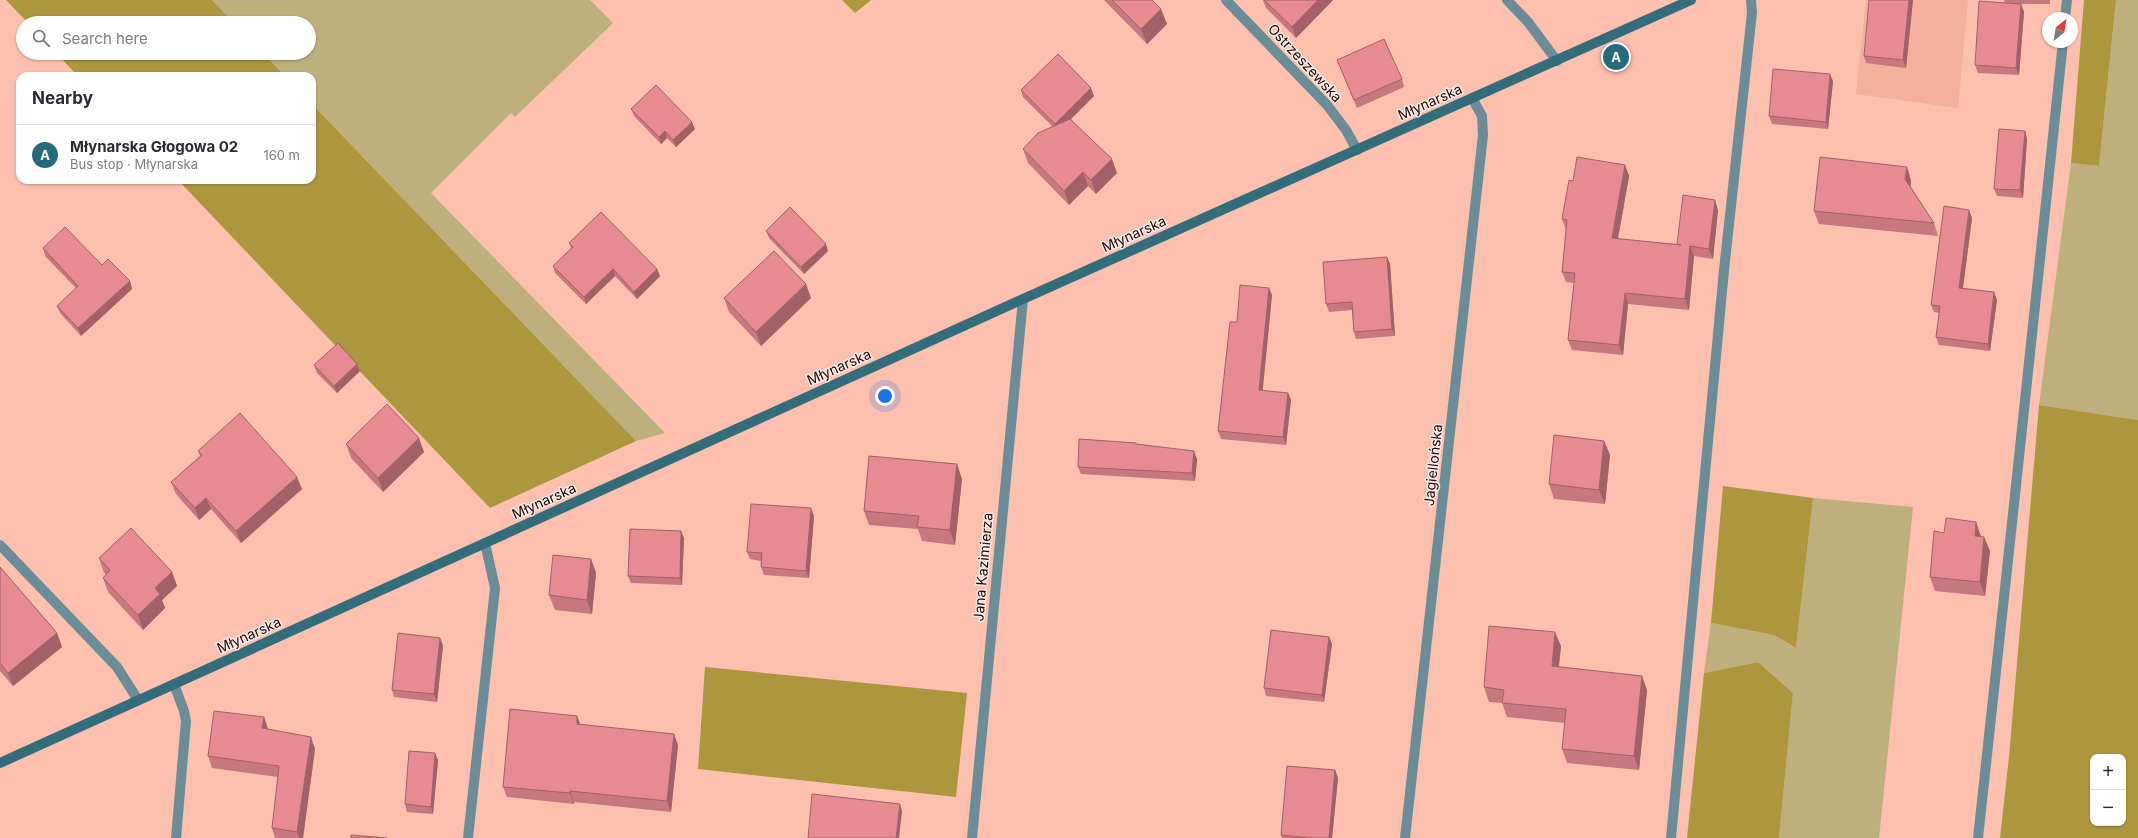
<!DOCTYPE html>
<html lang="en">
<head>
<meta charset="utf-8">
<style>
  :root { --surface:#fff; --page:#f2f2f3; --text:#2b2b33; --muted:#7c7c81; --line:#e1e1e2; --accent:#266b7b }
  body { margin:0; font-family:Inter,sans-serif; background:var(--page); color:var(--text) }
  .controls { position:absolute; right:12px; bottom:12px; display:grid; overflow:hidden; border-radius:8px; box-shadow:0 1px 3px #0004 }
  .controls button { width:36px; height:36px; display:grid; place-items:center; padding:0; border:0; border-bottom:1px solid var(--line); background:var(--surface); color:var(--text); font:20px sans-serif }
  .compass { position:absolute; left:2042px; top:12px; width:36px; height:36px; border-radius:50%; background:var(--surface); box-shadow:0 1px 3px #0004; rotate:30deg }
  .you { position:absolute; left:885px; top:396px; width:14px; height:14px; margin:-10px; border:3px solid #fff; border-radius:50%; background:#1a73e8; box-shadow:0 0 0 6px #1a73e833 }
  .badge { display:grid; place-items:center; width:26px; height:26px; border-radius:50%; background:var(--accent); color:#fff; font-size:13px; font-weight:700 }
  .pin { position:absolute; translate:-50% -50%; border:2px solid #fff; box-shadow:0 1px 4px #0006 }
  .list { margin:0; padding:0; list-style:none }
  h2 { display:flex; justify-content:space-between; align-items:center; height:52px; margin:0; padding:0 16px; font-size:17px }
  h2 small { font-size:13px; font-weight:400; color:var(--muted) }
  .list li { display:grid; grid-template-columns:26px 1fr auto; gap:12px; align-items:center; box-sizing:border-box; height:60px; padding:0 16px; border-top:1px solid var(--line) }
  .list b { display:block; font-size:15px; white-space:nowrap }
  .list p { margin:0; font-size:13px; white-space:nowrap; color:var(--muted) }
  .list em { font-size:13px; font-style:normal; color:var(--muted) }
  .icon { flex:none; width:22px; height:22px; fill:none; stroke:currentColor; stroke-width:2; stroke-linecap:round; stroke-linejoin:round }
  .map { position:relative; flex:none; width:2138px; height:838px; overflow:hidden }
  .search { position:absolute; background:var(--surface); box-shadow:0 1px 3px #0004; left:16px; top:16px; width:300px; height:44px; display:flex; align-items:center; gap:10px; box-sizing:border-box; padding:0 14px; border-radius:22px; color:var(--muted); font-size:15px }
  .panel { position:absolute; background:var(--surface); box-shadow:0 1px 3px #0004; left:16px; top:72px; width:300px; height:112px; border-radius:12px }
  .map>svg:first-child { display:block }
  .built { fill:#f2b09d }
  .green { fill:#bdb07c }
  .forest { fill:#ac973f; fill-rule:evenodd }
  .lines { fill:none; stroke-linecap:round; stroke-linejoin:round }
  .lane { stroke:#6a8d97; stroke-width:10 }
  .street { stroke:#6a8d97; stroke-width:10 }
  .secondary { stroke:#336d7b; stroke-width:10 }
  .wall { fill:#c6787e }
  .shaded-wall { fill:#a16166 }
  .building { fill:#e68b92; stroke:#a16166 }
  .labels { text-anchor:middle; stroke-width:3; stroke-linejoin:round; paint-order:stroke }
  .street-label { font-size:14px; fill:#1c0401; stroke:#fdece8 }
</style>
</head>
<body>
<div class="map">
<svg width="2138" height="838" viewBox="0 0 2138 838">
  <rect width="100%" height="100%" fill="#fdbfae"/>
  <path class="built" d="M1866,0H1968L1958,108L1856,94Z"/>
  <g class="green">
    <path d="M212,0H590L613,23L515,117L511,113L431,193L665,433L636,441L312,104V76H285L263,53H309V23H234Z"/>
    <path d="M2116,0H2138V420L2039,405L2071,163L2099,166Z"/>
    <path d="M1813,498L1913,507L1879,838H1779L1793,693L1758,662L1704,673L1711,623L1774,635L1796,648Z"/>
  </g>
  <g class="forest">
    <path d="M6,0H212L234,23H28Z"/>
    <path d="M842,0H871L855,13Z"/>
    <path d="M2084,0H2116L2099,166L2071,163Z"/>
    <path d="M56,53H263L285,76H78Z"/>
    <path d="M312,104L636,441L490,508L178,180H312Z"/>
    <path d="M2039,405L2138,420V838H2000L2009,757ZM2093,757H2123V823H2093Z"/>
    <path d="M1723,486L1813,498L1796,648L1774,635L1711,623Z"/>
    <path d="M1758,662L1793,693L1779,838H1687L1704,673Z"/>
    <path d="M705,667L967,693L956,797L698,769Z"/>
  </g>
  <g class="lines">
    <g class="lane">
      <path d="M174,684L184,711L186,721L176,838"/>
      <path d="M468,838L495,588L485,543"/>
      <path d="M1978,838L2012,523"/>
    </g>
    <g class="street">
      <path d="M1226,0L1327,105L1346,130L1357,150"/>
      <path d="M1507,0L1528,22L1557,61"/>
      <path d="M2065,18L2067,0"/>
      <path d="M2012,523L2063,42"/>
      <path d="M0,545L117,667L138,700"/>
      <path d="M972,838L1023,299"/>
      <path d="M1405,838L1483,135L1482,116L1472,98"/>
      <path d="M1671,838L1724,270L1752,13L1751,0"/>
    </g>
    <path class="secondary" d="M0,763L1023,299L1691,0"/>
  </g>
  <g class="wall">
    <path d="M1104,0H1152L1167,24L1147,44Z"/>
    <path d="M1263,0H1333L1296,38L1266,8Z"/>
    <path d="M1913,0L1906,68L1866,63L1864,56Z"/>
    <path d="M2004,0H2050V4H2020H2021L2024,12L2019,75L1978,73L1975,65L2005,3Z"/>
    <path d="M1337,60L1402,79L1404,87L1357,108Z"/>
    <path d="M1833,81L1828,129L1772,124L1769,116Z"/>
    <path d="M1021,90L1094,96L1071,119L1117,173L1096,194L1088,186L1069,205L1028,163L1023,149L1053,127L1023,97Z"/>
    <path d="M631,109L695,129L676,147L667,138L661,144L634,116Z"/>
    <path d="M2025,131L2027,139L2023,198L1997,196L1994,189Z"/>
    <path d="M1625,165L1629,176L1618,239L1677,244L1718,210L1713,259L1694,256L1689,310L1628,304L1623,355L1572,350L1568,340L1574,283L1566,282L1562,272L1566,230L1562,219L1573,181Z"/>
    <path d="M1911,180V187L1934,223L1938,236L1819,224L1814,211Z"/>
    <path d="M1972,218L1963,288L1994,292L1997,300L1990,351L1939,345L1936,337L1939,313L1934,312L1931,305Z"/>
    <path d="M766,231L828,251L804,274L769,238Z"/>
    <path d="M569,243L657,269L660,276L637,299L615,276L586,304L555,273L553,266L571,248Z"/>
    <path d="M43,248L102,265L130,281L132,289L81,336L60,313L57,306L76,288L45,256Z"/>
    <path d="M1387,257L1390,264L1395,336L1356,339L1354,332L1352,310L1329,312L1326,304Z"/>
    <path d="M1272,295L1262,391L1288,393L1291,400L1286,445L1221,439L1218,431L1237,322Z"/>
    <path d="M724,298H811L761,346L729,312Z"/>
    <path d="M357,364L360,371L337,393L317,373L314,365Z"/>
    <path d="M1604,441L1610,455L1605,504L1554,499L1549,484Z"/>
    <path d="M1136,443V444L1197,459L1195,481L1081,474L1078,467Z"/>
    <path d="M346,444L424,452L383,492L351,458Z"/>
    <path d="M198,451L302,489L241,543L211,509L199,520L176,494L171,482L200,456Z"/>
    <path d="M962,479L955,545L922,541L918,529L869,525L864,511Z"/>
    <path d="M814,516L809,578L764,575L761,567V561L750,559L747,552Z"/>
    <path d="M1981,536L1984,537L1990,551L1985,596L1935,591L1930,577Z"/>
    <path d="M684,538L682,585L631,583L628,576Z"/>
    <path d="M99,558L172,572L177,586L162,600L165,608L143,630L108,592L103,578L106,574L104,573Z"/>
    <path d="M591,559L596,573L592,614L555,610L549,595Z"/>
    <path d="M0,567L57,633L62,647L13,686L0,671Z"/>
    <path d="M1329,637L1332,644L1324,702L1266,696L1264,688Z"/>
    <path d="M440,638L443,646L437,702L394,697L392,690Z"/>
    <path d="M1561,646L1559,667L1647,690L1639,770L1567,763L1562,749L1565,723L1507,717L1502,703L1489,702L1484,687Z"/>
    <path d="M264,717L268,730L315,749L303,838H275L272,828L278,777L212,768L208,756Z"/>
    <path d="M581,725L678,745L671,812L574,802V804L507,797L503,787Z"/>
    <path d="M438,760L433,814L407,812L405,804Z"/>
    <path d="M1335,770L1338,778L1332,838H1282L1281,835Z"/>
  </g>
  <g class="shaded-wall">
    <path d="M1318,0H1333L1296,38L1292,27Z"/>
    <path d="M1909,0H1913L1906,68L1903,60Z"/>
    <path d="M2021,4L2024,12L2019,75L2016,68Z"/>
    <path d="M1161,9L1167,24L1147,44L1141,29Z"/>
    <path d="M1830,74L1833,81L1828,129L1826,122Z"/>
    <path d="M1091,88L1094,96L1058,132L1055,124Z"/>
    <path d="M692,122L695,129L676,147L673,140Z"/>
    <path d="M665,131L667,138L661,144L659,137Z"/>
    <path d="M2025,131L2027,139L2023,198L2020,190Z"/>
    <path d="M1112,159L1117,173L1096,194L1091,180Z"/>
    <path d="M1625,165L1629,176L1616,249L1612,238Z"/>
    <path d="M1907,167L1911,180L1910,192L1905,179Z"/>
    <path d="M1083,172L1088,186L1069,205L1064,191Z"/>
    <path d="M1715,200L1718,210L1713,259L1709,249Z"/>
    <path d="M1969,210L1972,218L1962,295L1959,288Z"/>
    <path d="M826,244L828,251L804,274L801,267Z"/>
    <path d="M1690,246L1694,256L1689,310L1685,299Z"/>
    <path d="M1387,257L1390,264L1395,336L1392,329Z"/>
    <path d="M613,269L615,276L586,304L584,297Z"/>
    <path d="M657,269L660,276L637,299L634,292Z"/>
    <path d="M130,281L132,289L81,336L78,328Z"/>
    <path d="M806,284L811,298L761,346L756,332Z"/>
    <path d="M1269,288L1272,295L1262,398L1259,390Z"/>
    <path d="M1994,292L1997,300L1990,351L1988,344Z"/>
    <path d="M1625,293L1628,304L1623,355L1619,345Z"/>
    <path d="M357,364L360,371L337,393L334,386Z"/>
    <path d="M1288,393L1291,400L1286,445L1283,437Z"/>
    <path d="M419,438L424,452L383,492L378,478Z"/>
    <path d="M1604,441L1610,455L1605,504L1599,490Z"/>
    <path d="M1194,451L1197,459L1195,481L1192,473Z"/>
    <path d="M957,464L962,479L955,545L950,530Z"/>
    <path d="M297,477L302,489L241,543L236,531Z"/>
    <path d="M206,498L211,509L199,520L195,508Z"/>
    <path d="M811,508L814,516L809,578L806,571Z"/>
    <path d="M1976,522L1981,536H1975Z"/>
    <path d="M681,531L684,538L682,585L680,578Z"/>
    <path d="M1984,537L1990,551L1985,596L1980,582Z"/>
    <path d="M591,559L596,573L592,614L587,600Z"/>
    <path d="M172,572L177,586L162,600L165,608L143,630L138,615L155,588Z"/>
    <path d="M1555,632L1561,646L1557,680L1552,666Z"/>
    <path d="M57,633L62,647L13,686L8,673Z"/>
    <path d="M1329,637L1332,644L1324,702L1322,695Z"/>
    <path d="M440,638L443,646L437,702L434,694Z"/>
    <path d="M1642,676L1647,690L1639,770L1634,756Z"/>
    <path d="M577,716L581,726L577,724Z"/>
    <path d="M264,717L268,729L267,740L262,728Z"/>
    <path d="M674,734L678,745L671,812L667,801Z"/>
    <path d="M311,737L315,749L303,838H300L297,832Z"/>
    <path d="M435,753L438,760L433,814L431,807Z"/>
    <path d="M1335,770L1338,778L1332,838H1329Z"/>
    <path d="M570,791L574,802V804L570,793Z"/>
    <path d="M900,804L902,811L899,838H896Z"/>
  </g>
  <g class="building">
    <path d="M1112,0H1152L1161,9L1141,29Z"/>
    <path d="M1264,0H1318L1292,27Z"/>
    <path d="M1869,0H1909L1903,60L1864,56Z"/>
    <path d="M1979,1L2021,4L2016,68L1975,65Z"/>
    <path d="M1384,39L1402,79L1354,100L1337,60Z"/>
    <path d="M1058,54L1091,88L1055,124L1021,90Z"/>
    <path d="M1773,69L1830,74L1826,122L1769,116Z"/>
    <path d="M656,85L692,122L673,140L665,131L659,137L631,109Z"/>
    <path d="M1070,119L1112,159L1091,180L1083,172L1064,191L1023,149L1038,133Z"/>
    <path d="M1999,129L2025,131L2020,190L1994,189Z"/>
    <path d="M1577,157L1625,165L1612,238L1681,245L1677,244L1683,195L1715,200L1709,249L1690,246L1685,299L1625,293L1619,345L1568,340L1575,273L1562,272L1567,220L1562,219L1569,180L1573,181Z"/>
    <path d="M1820,157L1907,167L1905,179L1934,223L1814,211Z"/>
    <path d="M1944,206L1969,210L1959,288L1994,292L1988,344L1936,337L1940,306L1931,305Z"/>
    <path d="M790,207L826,244L801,267L766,231Z"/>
    <path d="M601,212L657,269L634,292L613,269L584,297L553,266L573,247L569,243Z"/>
    <path d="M65,227L102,265L108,259L130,281L78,328L57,306L78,286L43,248Z"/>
    <path d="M774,251L806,284L756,332L724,298Z"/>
    <path d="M1387,257L1392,329L1354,332L1352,302L1326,304L1323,262Z"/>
    <path d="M1240,285L1269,288L1259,390L1288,393L1283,437L1218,431L1230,322H1237Z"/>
    <path d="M338,343L357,364L334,386L314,365Z"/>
    <path d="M387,404L419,438L378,478L346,444Z"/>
    <path d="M240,413L297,477L236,531L206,498L195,508L171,482L202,455L198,451Z"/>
    <path d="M1554,435L1604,441L1599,490L1549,484Z"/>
    <path d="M1079,439L1136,443V444L1194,451L1192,473L1078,467Z"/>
    <path d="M869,456L957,464L950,530L917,527L919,516L864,511Z"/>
    <path d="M751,504L811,508L806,571L761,567L762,553L747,552Z"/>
    <path d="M1946,518L1976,522L1975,536L1984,537L1980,582L1930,577L1934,531L1944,533Z"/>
    <path d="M131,528L172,572L155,588L160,594L138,615L103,578L110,570L99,558Z"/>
    <path d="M630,529L681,531L680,578L628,576Z"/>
    <path d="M553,555L591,559L587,600L549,595Z"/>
    <path d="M0,567L57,633L8,673L0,663Z"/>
    <path d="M1489,626L1555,632L1552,666L1642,676L1634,756L1562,749L1566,709L1502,703L1504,690L1484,687Z"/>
    <path d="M1271,630L1329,637L1322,695L1264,688Z"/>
    <path d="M398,633L440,638L434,694L392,690Z"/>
    <path d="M510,709L577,716V724L674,734L667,801L570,791V793L503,787Z"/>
    <path d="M214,711L264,717L262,728L311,737L297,832L272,828L279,766L208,756Z"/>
    <path d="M409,751L435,753L431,807L405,804Z"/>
    <path d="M1287,766L1335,770L1329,838H1313L1281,835Z"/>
    <path d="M812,794L900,804L896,838H808Z"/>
    <path d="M351,835L387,838H351Z"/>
  </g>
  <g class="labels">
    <g class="street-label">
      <text transform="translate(1305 63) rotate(47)" y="5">Ostrzeszewska</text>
      <text transform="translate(1430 102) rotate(-24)" y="5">Młynarska</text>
      <text transform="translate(1134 234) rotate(-24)" y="5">Młynarska</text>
      <text transform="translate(839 367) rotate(-24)" y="5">Młynarska</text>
      <text transform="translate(1433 465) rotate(-84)" y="5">Jagiellońska</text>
      <text transform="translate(544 501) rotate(-24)" y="5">Młynarska</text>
      <text transform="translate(983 567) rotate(-85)" y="5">Jana Kazimierza</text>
      <text transform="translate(249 635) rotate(-24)" y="5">Młynarska</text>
    </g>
  </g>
</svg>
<div class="controls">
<button>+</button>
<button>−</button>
</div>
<svg class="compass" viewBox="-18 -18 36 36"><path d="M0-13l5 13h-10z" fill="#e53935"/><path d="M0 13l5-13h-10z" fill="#7c7c81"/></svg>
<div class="you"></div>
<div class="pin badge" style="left:1616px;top:57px">A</div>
<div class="search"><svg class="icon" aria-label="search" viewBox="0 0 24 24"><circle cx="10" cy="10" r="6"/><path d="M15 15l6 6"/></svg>Search here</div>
<section class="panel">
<h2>Nearby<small></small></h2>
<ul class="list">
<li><span class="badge">A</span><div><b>Młynarska Głogowa 02</b><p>Bus stop · Młynarska</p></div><em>160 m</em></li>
</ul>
</section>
</div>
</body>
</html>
